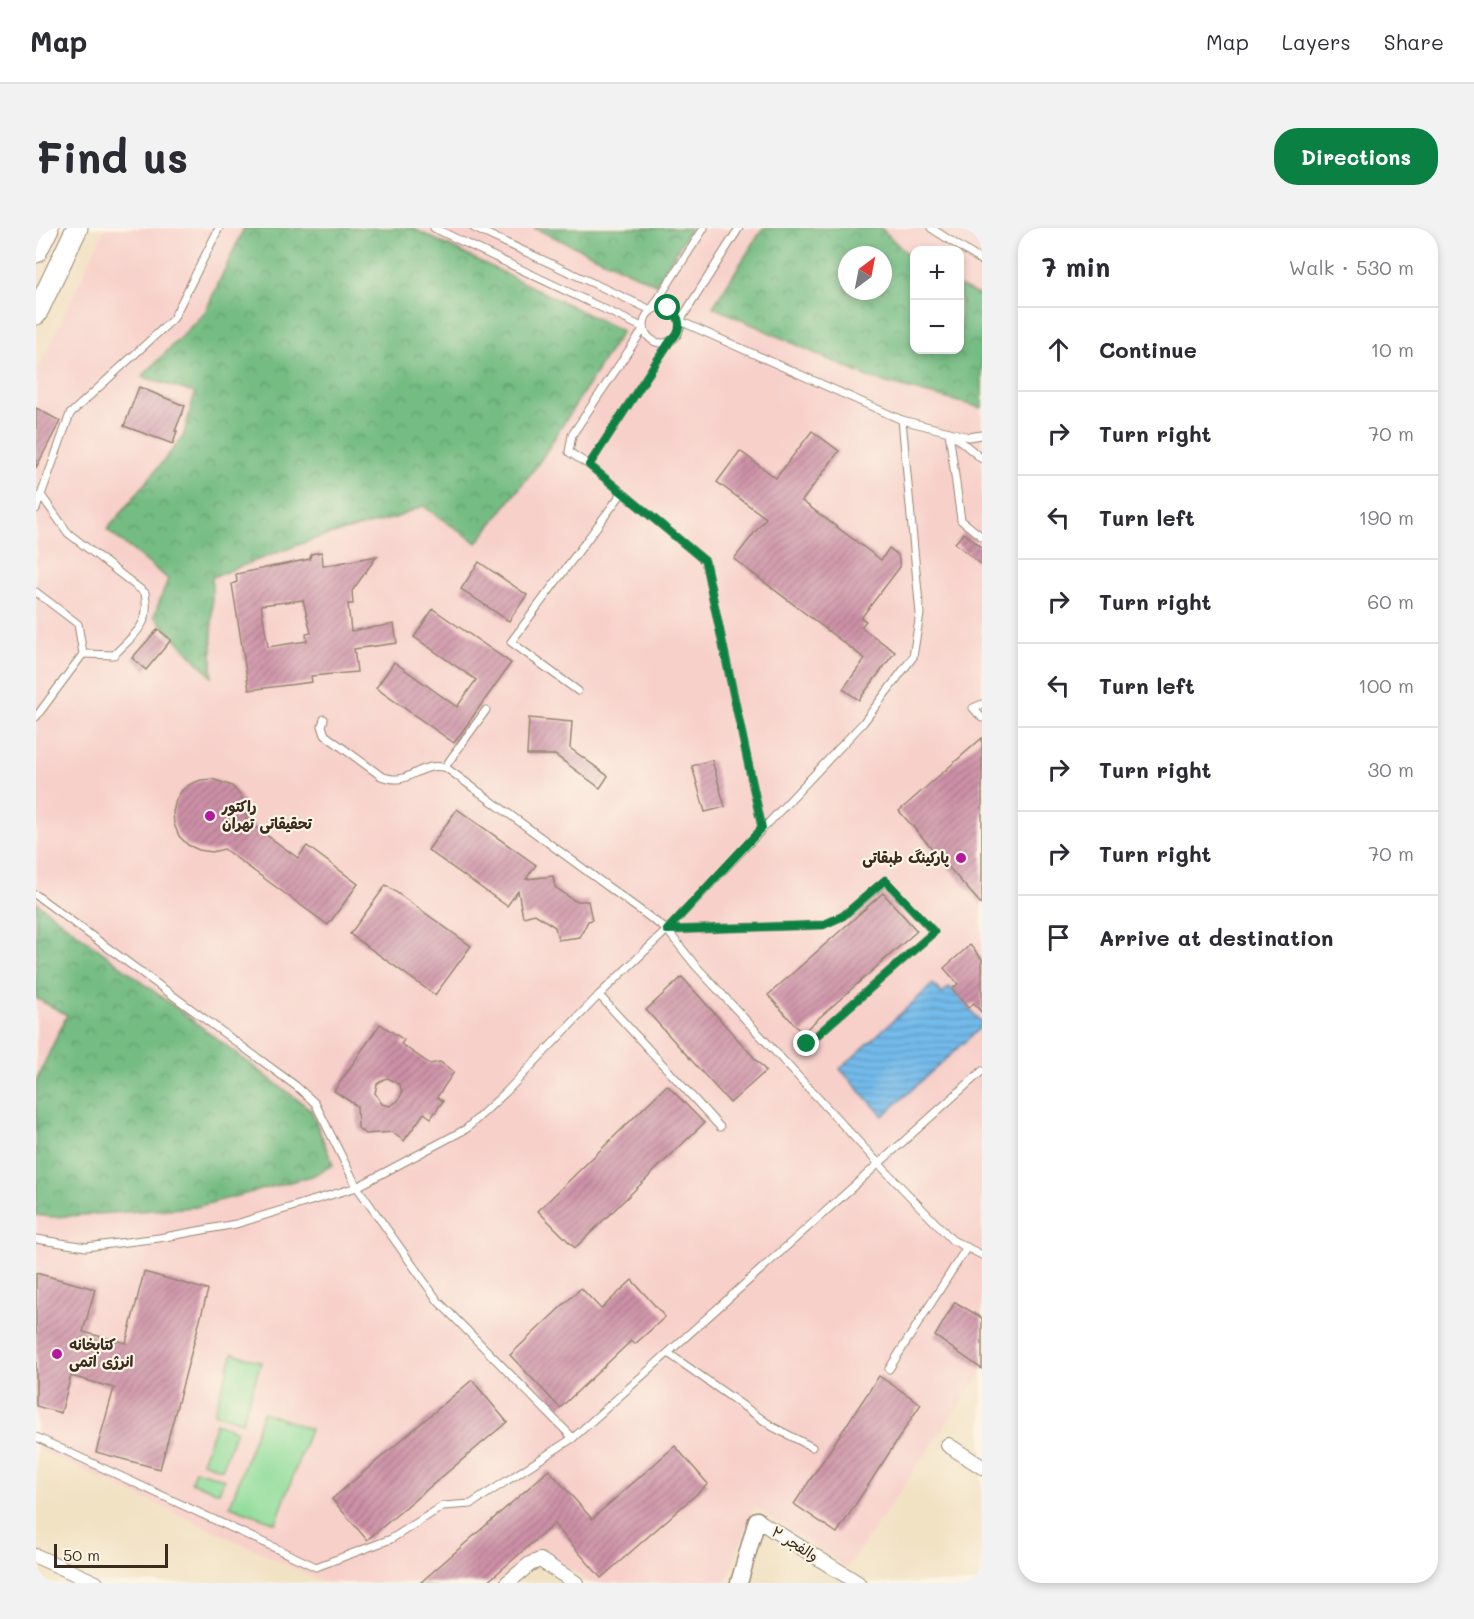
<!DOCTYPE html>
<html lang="en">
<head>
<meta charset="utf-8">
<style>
  :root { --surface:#fff; --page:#f2f2f3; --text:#2b2b33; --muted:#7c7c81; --line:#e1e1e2; --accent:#0b8043 }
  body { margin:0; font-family:Mali,"Playpen Sans Arabic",sans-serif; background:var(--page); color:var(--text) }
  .controls { position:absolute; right:18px; top:18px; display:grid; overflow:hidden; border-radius:12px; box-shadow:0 3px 9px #0003 }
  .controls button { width:54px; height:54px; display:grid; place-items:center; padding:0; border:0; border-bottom:2px solid var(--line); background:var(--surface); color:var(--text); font:30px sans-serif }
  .compass { position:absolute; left:802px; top:18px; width:54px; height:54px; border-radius:50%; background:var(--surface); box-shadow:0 3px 9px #0003; rotate:32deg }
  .scale { position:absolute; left:18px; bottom:15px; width:114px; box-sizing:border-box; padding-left:6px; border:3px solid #3b2a1e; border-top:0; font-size:16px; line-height:21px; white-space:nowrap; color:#3b2a1e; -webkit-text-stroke:4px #fcf5e5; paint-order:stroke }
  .stop { position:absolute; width:18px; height:18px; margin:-14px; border:4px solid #0b8043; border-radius:50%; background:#fff }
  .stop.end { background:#0b8043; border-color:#fff; box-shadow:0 2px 6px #0008 }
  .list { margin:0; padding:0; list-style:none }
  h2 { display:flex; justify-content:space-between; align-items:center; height:78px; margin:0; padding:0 24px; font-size:26px }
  h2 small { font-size:20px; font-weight:400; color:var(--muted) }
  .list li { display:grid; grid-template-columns:39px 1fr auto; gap:18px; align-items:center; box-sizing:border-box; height:84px; padding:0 24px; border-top:2px solid var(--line) }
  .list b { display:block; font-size:22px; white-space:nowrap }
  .list em { font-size:20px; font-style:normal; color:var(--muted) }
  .icon { flex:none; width:33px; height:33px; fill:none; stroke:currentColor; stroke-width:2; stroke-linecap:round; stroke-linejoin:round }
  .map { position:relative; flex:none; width:946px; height:1355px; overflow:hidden; border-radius:24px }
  header { display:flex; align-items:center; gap:36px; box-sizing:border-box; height:84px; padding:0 30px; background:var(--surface); border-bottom:2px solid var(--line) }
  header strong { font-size:28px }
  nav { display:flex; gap:33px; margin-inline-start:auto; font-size:21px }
  .intro { display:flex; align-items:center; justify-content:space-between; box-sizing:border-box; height:144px; padding:0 36px }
  h1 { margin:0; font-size:42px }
  .button { padding:15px 27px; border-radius:24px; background:var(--accent); color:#fff; font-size:21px; font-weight:700 }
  main { display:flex; gap:36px; padding:0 36px }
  aside { flex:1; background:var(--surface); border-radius:24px; box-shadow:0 3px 9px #0003 }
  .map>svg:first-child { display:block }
  .built { fill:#f7d0ca; fill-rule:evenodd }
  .forest { fill:url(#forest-crowns); stroke:#587350; stroke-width:1.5; fill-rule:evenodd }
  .park { fill:#91dd9b; stroke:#66845c; stroke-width:1.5 }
  .water { fill:url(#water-rules); stroke:#577284; stroke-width:1.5 }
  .building { fill:url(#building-hatch); fill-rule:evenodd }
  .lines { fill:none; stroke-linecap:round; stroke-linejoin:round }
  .service-casing { stroke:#968671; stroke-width:9 }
  .minor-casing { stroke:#968671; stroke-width:16 }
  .tertiary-casing { stroke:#968671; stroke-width:19 }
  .primary-casing { stroke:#968671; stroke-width:23 }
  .service { stroke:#fff; stroke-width:7 }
  .minor { stroke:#fff; stroke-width:14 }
  .tertiary { stroke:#fff; stroke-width:16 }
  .primary { stroke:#fff; stroke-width:21 }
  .route { stroke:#0b8043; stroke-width:8 }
  .poi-dot { fill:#b5179e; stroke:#fcf5e5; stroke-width:2 }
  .labels { text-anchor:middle; stroke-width:4.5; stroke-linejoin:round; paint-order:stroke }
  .poi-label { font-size:15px; font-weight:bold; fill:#3b2a1e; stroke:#fcf5e5; text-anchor:start }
  .street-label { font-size:15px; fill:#3b2a1e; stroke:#fcf5e5 }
</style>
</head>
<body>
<header>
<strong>Map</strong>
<nav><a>Map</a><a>Layers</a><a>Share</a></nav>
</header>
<div class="intro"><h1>Find us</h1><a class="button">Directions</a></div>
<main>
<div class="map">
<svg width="946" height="1355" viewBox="0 0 946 1355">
  <defs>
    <pattern id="forest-crowns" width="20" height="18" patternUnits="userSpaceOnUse" patternTransform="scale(1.5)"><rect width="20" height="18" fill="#74bc83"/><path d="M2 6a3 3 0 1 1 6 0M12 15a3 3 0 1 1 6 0" fill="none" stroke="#60996b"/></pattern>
    <pattern id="water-rules" width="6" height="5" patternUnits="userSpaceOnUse" patternTransform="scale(1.5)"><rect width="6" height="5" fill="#73bbeb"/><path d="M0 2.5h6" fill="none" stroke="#6098be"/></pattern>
    <pattern id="building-hatch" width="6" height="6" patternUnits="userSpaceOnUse" patternTransform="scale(1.5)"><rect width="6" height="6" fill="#cd91a7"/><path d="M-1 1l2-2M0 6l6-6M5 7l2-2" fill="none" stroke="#a87787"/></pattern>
  </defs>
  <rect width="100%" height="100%" fill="#fcf5e5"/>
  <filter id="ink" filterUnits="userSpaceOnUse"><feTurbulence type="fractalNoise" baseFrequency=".0167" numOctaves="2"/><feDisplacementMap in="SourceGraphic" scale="12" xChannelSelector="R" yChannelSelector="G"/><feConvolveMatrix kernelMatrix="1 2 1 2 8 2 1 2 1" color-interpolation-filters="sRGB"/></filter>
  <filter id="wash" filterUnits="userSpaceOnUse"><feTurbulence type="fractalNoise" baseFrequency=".008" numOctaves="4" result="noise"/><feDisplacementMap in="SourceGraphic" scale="24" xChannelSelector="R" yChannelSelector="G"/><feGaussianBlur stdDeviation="1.35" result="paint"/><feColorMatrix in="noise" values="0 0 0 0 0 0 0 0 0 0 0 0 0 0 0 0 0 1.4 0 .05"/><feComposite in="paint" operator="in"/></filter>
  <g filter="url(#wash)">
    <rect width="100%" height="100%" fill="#f2e2c4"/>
    <path class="built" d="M69,0H946V1144L811,1340L718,1278L690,1355H555L504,1320L460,1355H290L0,1220V146ZM878,22H924V122H878ZM811,27H847V63H811Z"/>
    <g class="forest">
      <path d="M208,0H376L586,103L502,236L441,315L387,278L359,290L281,310L176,349V449L118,388L132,351L71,302L147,209L159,165L106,149L169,84Z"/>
      <path d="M498,0H655L620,56Z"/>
      <path d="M727,0H845L878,33V122H924V58L946,69V180L836,151L677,79ZM811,27H847V63H811Z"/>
      <path d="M0,674L275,882L297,937L276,948L160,979L18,989L0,987V853L31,787L0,770V730L2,725L0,724Z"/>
    </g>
    <g class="park">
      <path d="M197,1125L225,1134L206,1194L178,1185Z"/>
      <path d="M227,1184L274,1201L240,1295L194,1278Z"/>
      <path d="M180,1195L200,1202L186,1241L166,1234Z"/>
      <path d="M159,1242L188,1251L183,1264L155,1254Z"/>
    </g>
    <path class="water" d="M897,756L906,766L913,759L916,761L946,795V798L847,888L804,841Z"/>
    <g id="blocks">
      <g class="building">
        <path d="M103,159L149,178L139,203H141L137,216L88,198Z"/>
        <path d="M0,180L24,193L0,240Z"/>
        <path d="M776,203L803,223L766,273L845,332L853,320L862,327L864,339L825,390L830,393L825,399L859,424L823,472L807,461L829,431L698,331L730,290L681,254L704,223L740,250Z"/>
        <path d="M928,305L946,320V337L919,315Z"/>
        <path d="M286,324L287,338L341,328L316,363L317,376H312L315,403L358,396L361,415L318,421L321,444L275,448L276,454L213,462L196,356L201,354L200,346L274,331L275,326ZM267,372L275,405L270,406L271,413L232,419L225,377Z"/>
        <path d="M443,334L491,367L473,393L425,361Z"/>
        <path d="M397,381L475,435L418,515L340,460L358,434L421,479L440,452L378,409Z"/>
        <path d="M122,401L135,412L110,442L96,430Z"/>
        <path d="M493,490L536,494L534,520L572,548L564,560L519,527H491Z"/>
        <path d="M946,510V677L863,583Z"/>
        <path d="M676,532L689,579L669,584L656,538Z"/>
        <path d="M176,551L196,558L204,567L209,579L210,592L262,630L271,618L322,656L292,697L188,621L176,624L163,622L152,617L143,608L138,596L137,584L140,572L146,562L155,556L165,552Z"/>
        <path d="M421,581L500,637L490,651L517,648L519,659L539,673H552L556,692L552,693L544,709L522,712L519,699L499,686L487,689L482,663L471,678L392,622Z"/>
        <path d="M350,657L435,718L399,767L314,706Z"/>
        <path d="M847,665L881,703L766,805L732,767Z"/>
        <path d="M934,717L946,731V785L938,775L932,780L916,761L922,756L908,740Z"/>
        <path d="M646,749L730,843L694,875L610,782Z"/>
        <path d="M344,796L368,812L365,816L394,836L404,834L418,844L401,869L407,873L395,890L388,885L368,913L356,904L329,906L322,900L321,878L298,863ZM352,850L364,857L366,865L362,873L354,878L346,876L339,865L341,856L348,851Z"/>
        <path d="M631,857L668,895L539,1020L502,983Z"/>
        <path d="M108,1044L172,1062L124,1241L60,1224L78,1160L35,1148L25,1185L0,1178V1045L59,1061L47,1104L90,1115Z"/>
        <path d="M596,1052L629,1089L599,1116L595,1113L524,1180L474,1127L545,1060L565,1081Z"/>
        <path d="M919,1074L946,1090V1141L899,1108Z"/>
        <path d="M843,1148L885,1176L801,1305L758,1276Z"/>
        <path d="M436,1152L471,1194L331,1312L296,1271Z"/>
        <path d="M639,1218L672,1256L565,1350L518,1296L450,1355H384L513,1242L556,1291Z"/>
      </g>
    </g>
  </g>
  <g filter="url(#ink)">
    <use href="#blocks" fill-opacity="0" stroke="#968671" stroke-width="1.5"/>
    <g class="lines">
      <defs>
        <g id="service">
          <path d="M398,0L608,100L536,207L533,224L553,237L669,333L726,600"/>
          <path d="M438,0L615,82L668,0"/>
          <path d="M703,0L644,93L866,192L933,209L946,207"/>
          <path d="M895,0L946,33"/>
          <circle cx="626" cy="97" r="18"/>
          <path d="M913,204L925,292L946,309"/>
          <path d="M915,205L946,231"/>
          <path d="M553,237L634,113"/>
          <path d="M5,267L32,305L109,365C115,398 99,405 78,427L47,426"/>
          <path d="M0,281L34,186L137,91L183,0"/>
          <path d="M0,364L42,396L47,426L0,489"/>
          <path d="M542,463L475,414L586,265"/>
          <path d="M946,476L937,480L946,490"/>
          <path d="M288,491L286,498L289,507L345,548C370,557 373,544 395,539C399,538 405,539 409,539L631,702L659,737L843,936L916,1012L946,1027"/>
          <path d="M409,539L450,482"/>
          <path d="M0,667L260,858L279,875L321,959L402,1073L537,1210"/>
          <path d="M631,702L787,697L807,688L849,653L898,704L771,816"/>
          <path d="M563,767L684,899"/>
          <path d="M0,1011L50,1019L123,1010L200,996L321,959L430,901L470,864L563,767L631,702L827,495L877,429L884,386L866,192"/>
          <path d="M632,1125L737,1199L776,1219"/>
          <path d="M853,1141L931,1019"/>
          <path d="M0,1209L280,1339L355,1311L407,1278L435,1276L537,1210L946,843"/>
        </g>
        <g id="minor">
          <path d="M912,1217L946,1239"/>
          <path d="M721,1292L822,1355"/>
          <path d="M0,1328L60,1355"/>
          <path d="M471,1355L494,1336L504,1332L540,1355"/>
        </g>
        <path id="tertiary" d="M703,1355L721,1292"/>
        <g id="primary">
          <path d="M0,24L12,0"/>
          <path d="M0,86L41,0"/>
        </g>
      </defs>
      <use href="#service" class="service-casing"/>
      <use href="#minor" class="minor-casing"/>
      <use href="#tertiary" class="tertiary-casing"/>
      <use href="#primary" class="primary-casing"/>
      <use href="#service" class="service"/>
      <use href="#minor" class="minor"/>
      <use href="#tertiary" class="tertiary"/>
      <use href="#primary" class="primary"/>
    </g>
  </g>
  <g class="lines" filter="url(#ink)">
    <path class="route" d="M632,80C646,88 647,103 634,113L553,237L669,333L726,600L631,702L787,697L807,688L849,652L898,704L771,816"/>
  </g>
  <g class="poi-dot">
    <circle cx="174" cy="588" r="6"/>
    <circle cx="925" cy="630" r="6"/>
    <circle cx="21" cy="1126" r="6"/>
  </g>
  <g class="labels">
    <g class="poi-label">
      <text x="186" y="584">راکتور<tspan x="186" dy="17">تحقیقاتی تهران</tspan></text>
      <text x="913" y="635" text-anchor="end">پارکینگ طبقاتی</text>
      <text x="33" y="1122">کتابخانه<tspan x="33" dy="17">انرژی اتمی</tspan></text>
    </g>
    <g class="street-label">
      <text transform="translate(759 1316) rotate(32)" y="5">والفجر ۲</text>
    </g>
  </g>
</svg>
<div class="controls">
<button>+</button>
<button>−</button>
</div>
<svg class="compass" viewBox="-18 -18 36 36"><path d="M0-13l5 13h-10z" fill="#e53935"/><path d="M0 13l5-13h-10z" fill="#7c7c81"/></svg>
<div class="scale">50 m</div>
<div class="stop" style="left:632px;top:80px"></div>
<div class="stop end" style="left:771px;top:816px"></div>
</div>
<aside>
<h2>7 min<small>Walk · 530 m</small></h2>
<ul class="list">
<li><svg class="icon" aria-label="ahead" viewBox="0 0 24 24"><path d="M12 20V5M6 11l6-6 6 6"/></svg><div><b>Continue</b></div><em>10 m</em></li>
<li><svg class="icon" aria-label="right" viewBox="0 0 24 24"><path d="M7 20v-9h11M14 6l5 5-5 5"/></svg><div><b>Turn right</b></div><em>70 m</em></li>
<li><svg class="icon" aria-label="left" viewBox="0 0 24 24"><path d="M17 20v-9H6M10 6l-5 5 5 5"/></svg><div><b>Turn left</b></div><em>190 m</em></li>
<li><svg class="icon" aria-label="right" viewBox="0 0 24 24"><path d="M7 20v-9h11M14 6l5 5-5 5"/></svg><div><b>Turn right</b></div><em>60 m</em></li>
<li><svg class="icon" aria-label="left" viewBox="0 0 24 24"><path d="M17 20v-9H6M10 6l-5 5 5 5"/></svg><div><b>Turn left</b></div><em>100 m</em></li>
<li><svg class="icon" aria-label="right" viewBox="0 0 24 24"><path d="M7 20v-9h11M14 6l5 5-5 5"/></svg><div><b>Turn right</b></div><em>30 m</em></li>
<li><svg class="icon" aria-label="right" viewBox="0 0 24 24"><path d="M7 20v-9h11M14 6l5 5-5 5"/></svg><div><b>Turn right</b></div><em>70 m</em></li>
<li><svg class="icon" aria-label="arrive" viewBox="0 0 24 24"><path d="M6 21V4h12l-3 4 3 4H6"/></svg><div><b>Arrive at destination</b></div></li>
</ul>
</aside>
</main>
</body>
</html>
